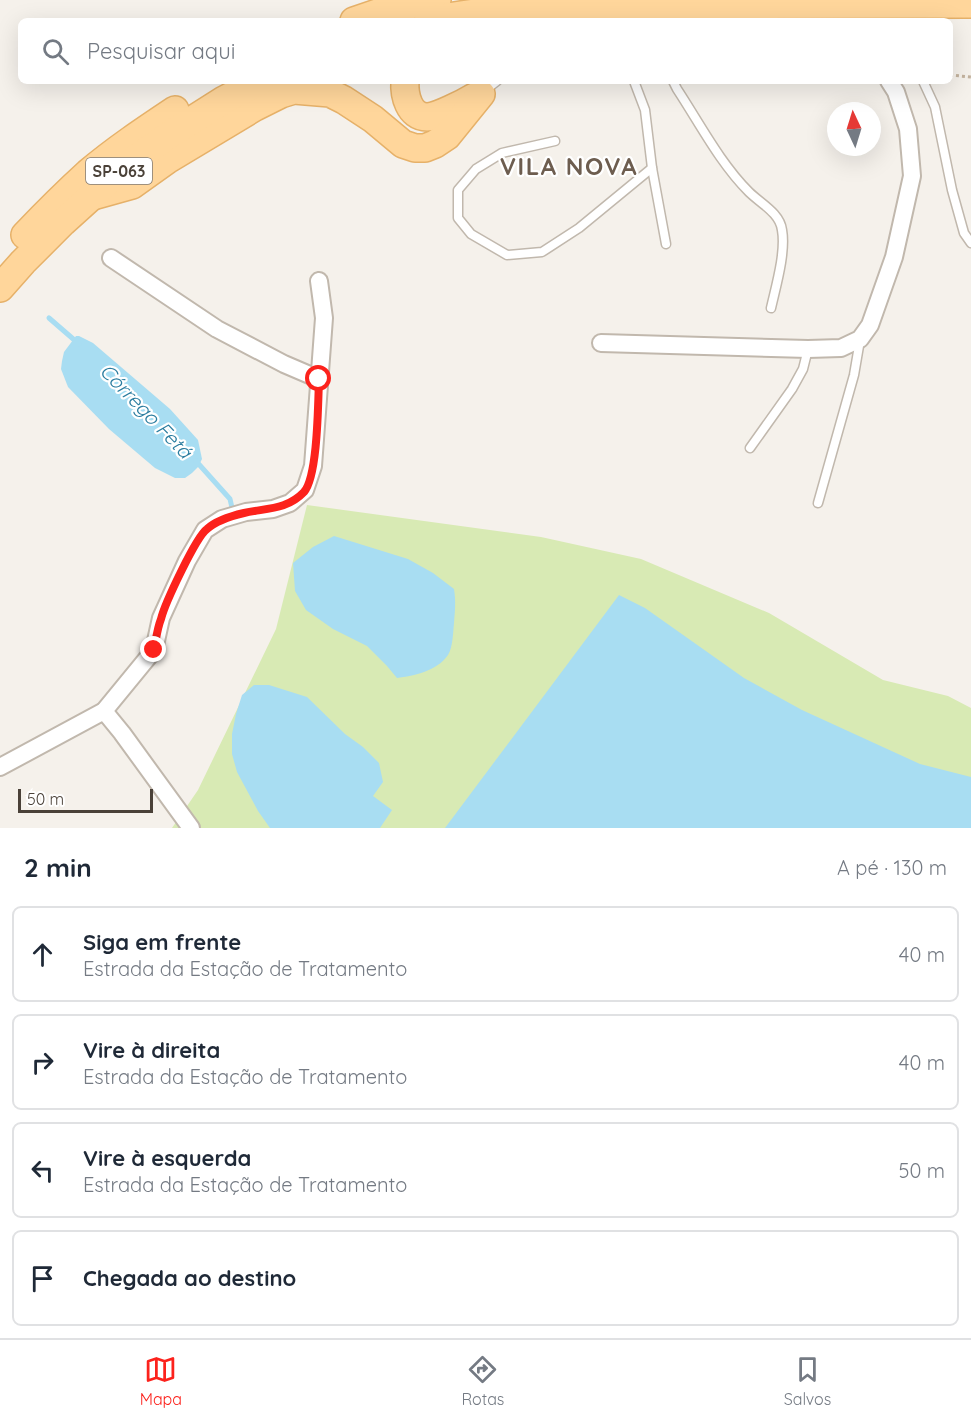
<!DOCTYPE html>
<html lang="pt">
<head>
<meta charset="utf-8">
<style>
  :root { --surface:#fff; --page:#f2f2f3; --text:#1f2937; --muted:#747a83; --line:#e0e1e3; --accent:#fc221c }
  body { margin:0; font-family:Quicksand,sans-serif; background:var(--page); color:var(--text) }
  .compass { position:absolute; left:827px; top:102px; width:54px; height:54px; border-radius:50%; background:var(--surface); box-shadow:0 6px 24px #0002; rotate:356deg }
  .scale { position:absolute; left:18px; bottom:15px; width:135px; box-sizing:border-box; padding-left:6px; border:3px solid #4a4138; border-top:0; font-size:16px; line-height:21px; white-space:nowrap; color:#4a4138; -webkit-text-stroke:4px #fff; paint-order:stroke }
  .stop { position:absolute; width:18px; height:18px; margin:-14px; border:4px solid #fc221c; border-radius:50%; background:#fff }
  .stop.end { background:#fc221c; border-color:#fff; box-shadow:0 2px 6px #0008 }
  .list { margin:0; padding:0; list-style:none }
  h2 { display:flex; justify-content:space-between; align-items:center; height:78px; margin:0; padding:0 24px; font-size:26px }
  h2 small { font-size:20px; font-weight:400; color:var(--muted) }
  .list li { display:grid; grid-template-columns:39px 1fr auto; gap:18px; align-items:center; box-sizing:border-box; height:96px; margin:0 12px 12px; padding:0 12px; border:2px solid var(--line); border-radius:9px }
  .list b { display:block; font-size:22px; white-space:nowrap }
  .list p { margin:0; font-size:20px; white-space:nowrap; color:var(--muted) }
  .list em { font-size:20px; font-style:normal; color:var(--muted) }
  .icon { flex:none; width:33px; height:33px; fill:none; stroke:currentColor; stroke-width:2; stroke-linecap:round; stroke-linejoin:round }
  .map { position:relative; flex:none; width:971px; height:828px; overflow:hidden }
  .search { position:absolute; background:var(--surface); box-shadow:0 6px 24px #0002; left:18px; right:18px; top:18px; height:66px; display:flex; align-items:center; gap:15px; box-sizing:border-box; padding:0 21px; border-radius:9px; color:var(--muted); font-size:22px }
  .sheet { height:510px; background:var(--surface) }
  nav { display:flex; justify-content:space-around; align-items:center; box-sizing:border-box; height:84px; border-top:2px solid var(--line); background:var(--surface); font-size:16px; color:var(--muted) }
  nav a { display:grid; justify-items:center; gap:3px }
  nav .on { color:var(--accent) }
  .map>svg:first-child { display:block }
  .green { fill:#d8eab4 }
  .water { fill:#a8ddf2 }
  .lines { fill:none; stroke-linecap:round; stroke-linejoin:round }
  .stream { stroke:#a8ddf2; stroke-width:5 }
  .service-casing { stroke:#c1b8ad; stroke-width:11 }
  .minor-casing { stroke:#c1b8ad; stroke-width:20 }
  .primary-casing { stroke:#e6b169; stroke-width:30 }
  .path { stroke:#c3b29e; stroke-width:3; stroke-dasharray:3 3; stroke-linecap:butt }
  .service { stroke:#fff; stroke-width:8 }
  .minor { stroke:#fff; stroke-width:16 }
  .primary { stroke:#ffd69b; stroke-width:27 }
  .route { stroke:#fc221c; stroke-width:8 }
  .labels { text-anchor:middle; stroke-width:4.5; stroke-linejoin:round; paint-order:stroke }
  .shield { fill:#fff; stroke:#807a74; stroke-width:1.5 }
  .shield-label { font-size:16px; font-weight:bold; fill:#4a4138 }
  .water-label { font-size:20px; font-style:italic; fill:#2a7c9f; stroke:#fff }
  .district-label { font-size:24px; font-weight:bold; letter-spacing:1.5px; fill:#6d5d4f; stroke:#fff }
</style>
</head>
<body>
<div class="map">
<svg width="971" height="828" viewBox="0 0 971 828">
  <rect width="100%" height="100%" fill="#f5f1eb"/>
  <path class="green" d="M307,505L541,537L641,559L769,613L883,680L948,696L971,708V828H172L198,790L276,629Z"/>
  <g class="water">
    <path d="M76,336H79L93,343L170,409L198,440L202,459L198,467L192,473L185,478H175L155,468L109,429L68,387L61,369L62,361L64,352Z"/>
    <path d="M334,536L408,559L433,573L454,589C456,601 455,611 454,623C453,632 453,647 448,655C437,671 414,676 397,678L387,666L367,646L333,629L306,610L295,591L293,563L313,547Z"/>
    <path d="M619,595L645,608L744,678L802,710L920,764L971,777V828H445Z"/>
    <path d="M254,685H269L307,697L345,734L363,747L379,763L383,782L373,796L392,810L380,828H270L258,811L237,772L232,754V734L236,714L242,695Z"/>
  </g>
  <g class="lines">
    <g class="stream">
      <path d="M49,318L79,344"/>
      <path d="M196,461L230,499L233,512"/>
    </g>
    <defs>
      <g id="service">
        <path d="M634,81L645,110L652,168L666,244"/>
        <path d="M673,81L677,89C700,124 720,163 749,192C760,203 780,213 782,230C786,252 776,286 771,308"/>
        <path d="M923,81L935,107L952,190L964,233L971,243"/>
        <path d="M483,92L497,81"/>
        <path d="M555,141L502,153L476,169L458,190V218L471,234L507,255L542,252L579,228L652,168"/>
        <path d="M750,448L792,389L803,369L808,349"/>
        <path d="M818,503L854,375L860,340"/>
      </g>
      <g id="minor">
        <path d="M111,258L217,329L284,364L319,379"/>
        <path d="M601,343L808,349L841,348L860,339L870,325L894,257L912,176L908,129L896,92L889,81"/>
        <path d="M104,711L122,733L191,828"/>
        <path d="M0,767L104,711L154,650L161,618L187,561L205,530L222,519L246,512L273,509L290,503L305,490L313,466L324,318L319,281"/>
      </g>
      <g id="primary">
        <path d="M354,21L389,9L437,0"/>
        <path d="M428,21C478,10 529,8 579,5L971,4"/>
        <path d="M405,81C404,95 409,117 427,117C437,117 464,103 474,97"/>
        <path d="M89,197L132,185L167,160L255,107L281,94L294,90L330,93L344,100L373,119L403,144L415,148H425L435,144L447,136L481,94"/>
        <path d="M25,235C45,214 66,193 88,173C115,150 145,130 175,110"/>
        <path d="M0,288L23,262L63,222L125,166L172,133L224,100L260,81"/>
      </g>
    </defs>
    <use href="#service" class="service-casing"/>
    <use href="#minor" class="minor-casing"/>
    <use href="#primary" class="primary-casing"/>
    <path class="path" d="M950,75L971,77"/>
    <use href="#service" class="service"/>
    <use href="#minor" class="minor"/>
    <use href="#primary" class="primary"/>
  </g>
  <g class="lines">
    <path class="route" d="M154,650C156,640 157,629 161,619C165,603 196,537 207,529C217,520 231,516 244,513C266,508 287,510 304,492C318,476 318,402 319,379"/>
  </g>
  <g class="labels">
    <rect class="shield" x="86" y="158" width="66" height="26" rx="4.5"/>
    <g class="shield-label">
      <text x="119" y="177">SP-063</text>
    </g>
    <g class="water-label">
      <text transform="translate(146 411) rotate(46)" y="7">Córrego Fetá</text>
    </g>
    <g class="district-label">
      <text x="569" y="175">VILA NOVA</text>
    </g>
  </g>
</svg>
<svg class="compass" viewBox="-18 -18 36 36"><path d="M0-13l5 13h-10z" fill="#e53935"/><path d="M0 13l5-13h-10z" fill="#747a83"/></svg>
<div class="scale">50 m</div>
<div class="stop" style="left:319px;top:379px"></div>
<div class="stop end" style="left:154px;top:650px"></div>
<div class="search"><svg class="icon" aria-label="search" viewBox="0 0 24 24"><circle cx="10" cy="10" r="6"/><path d="M15 15l6 6"/></svg>Pesquisar aqui</div>
</div>
<section class="sheet">
<h2>2 min<small>A pé · 130 m</small></h2>
<ul class="list">
<li><svg class="icon" aria-label="ahead" viewBox="0 0 24 24"><path d="M12 20V5M6 11l6-6 6 6"/></svg><div><b>Siga em frente</b><p>Estrada da Estação de Tratamento</p></div><em>40 m</em></li>
<li><svg class="icon" aria-label="right" viewBox="0 0 24 24"><path d="M7 20v-9h11M14 6l5 5-5 5"/></svg><div><b>Vire à direita</b><p>Estrada da Estação de Tratamento</p></div><em>40 m</em></li>
<li><svg class="icon" aria-label="left" viewBox="0 0 24 24"><path d="M17 20v-9H6M10 6l-5 5 5 5"/></svg><div><b>Vire à esquerda</b><p>Estrada da Estação de Tratamento</p></div><em>50 m</em></li>
<li><svg class="icon" aria-label="arrive" viewBox="0 0 24 24"><path d="M6 21V4h12l-3 4 3 4H6"/></svg><div><b>Chegada ao destino</b></div></li>
</ul>
</section>
<nav>
<a class="on"><svg class="icon" aria-label="map" viewBox="0 0 24 24"><path d="M3 6l6-2 6 2 6-2v14l-6 2-6-2-6 2zM9 4v14M15 6v14"/></svg>Mapa</a>
<a><svg class="icon" aria-label="directions" viewBox="0 0 24 24"><path d="M12 3l9 9-9 9-9-9zM9 14v-3h6M13 9l2 2-2 2"/></svg>Rotas</a>
<a><svg class="icon" aria-label="saved" viewBox="0 0 24 24"><path d="M7 4h10v16l-5-4-5 4z"/></svg>Salvos</a>
</nav>
</body>
</html>
